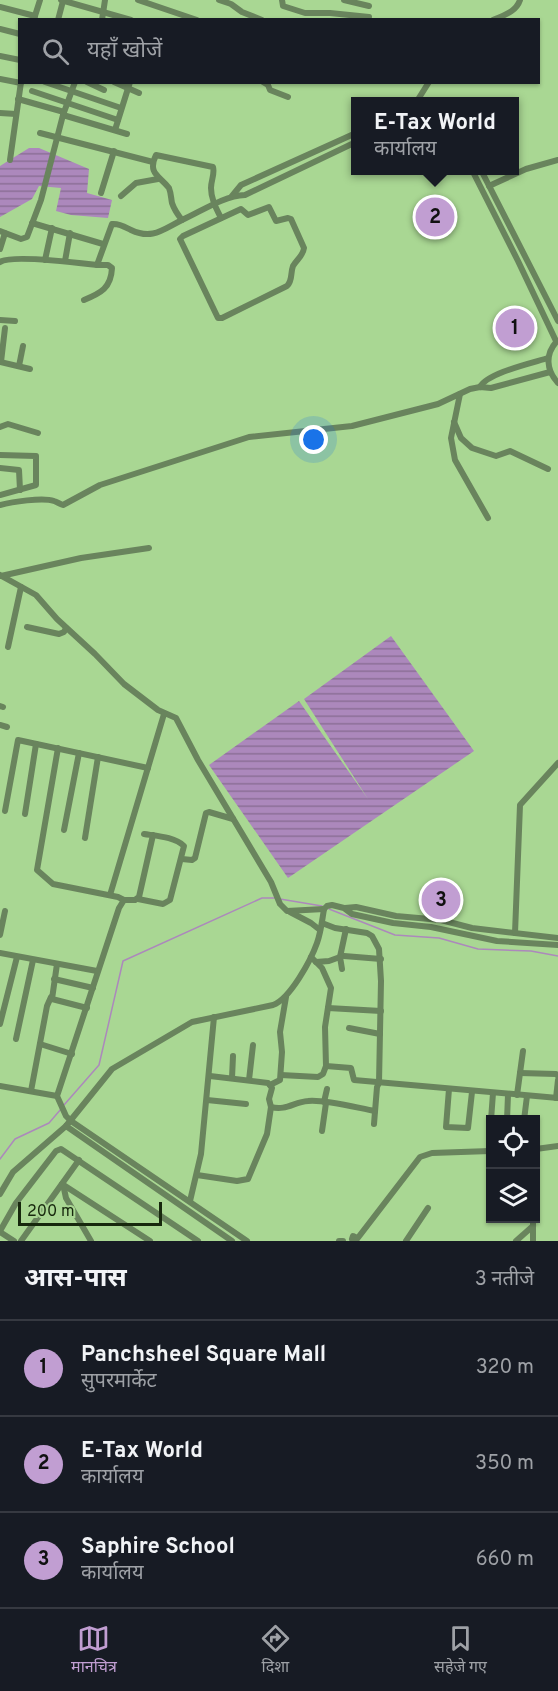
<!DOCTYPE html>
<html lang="hi">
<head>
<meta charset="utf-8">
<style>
  :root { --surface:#171b24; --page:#20242c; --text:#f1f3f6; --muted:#9ea1a6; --line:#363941; --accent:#c19ed2 }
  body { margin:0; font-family:Overpass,"Noto Sans Devanagari",sans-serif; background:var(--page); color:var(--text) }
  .controls { position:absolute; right:18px; bottom:18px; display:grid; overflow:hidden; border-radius:0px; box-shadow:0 2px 4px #0004 }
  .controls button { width:54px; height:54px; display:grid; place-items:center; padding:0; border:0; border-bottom:2px solid var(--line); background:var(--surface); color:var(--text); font:30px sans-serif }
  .scale { position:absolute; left:18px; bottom:15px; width:144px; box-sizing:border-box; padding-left:6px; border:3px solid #17280d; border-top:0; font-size:16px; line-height:21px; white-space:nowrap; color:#17280d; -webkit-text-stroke:4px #a9d793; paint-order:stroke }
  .you { position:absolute; left:314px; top:440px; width:21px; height:21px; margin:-15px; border:4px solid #fff; border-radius:50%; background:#1a73e8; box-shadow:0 0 0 9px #1a73e833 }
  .badge { display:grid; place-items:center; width:39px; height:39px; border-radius:50%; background:var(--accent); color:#111; font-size:20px; font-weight:700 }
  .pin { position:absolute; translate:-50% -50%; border:3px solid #fff; box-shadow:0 2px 6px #0006 }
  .popup { position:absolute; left:351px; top:97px; width:168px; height:78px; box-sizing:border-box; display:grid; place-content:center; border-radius:0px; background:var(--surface); filter:drop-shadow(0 2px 4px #0005); font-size:20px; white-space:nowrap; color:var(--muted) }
  .popup b { font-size:22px; color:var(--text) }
  .popup::after { content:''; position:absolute; left:50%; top:100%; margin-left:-12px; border:12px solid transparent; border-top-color:var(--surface) }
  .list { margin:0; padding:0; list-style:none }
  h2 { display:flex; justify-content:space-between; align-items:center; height:78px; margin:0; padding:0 24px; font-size:26px }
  h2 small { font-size:20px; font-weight:400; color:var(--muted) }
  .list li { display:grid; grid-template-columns:39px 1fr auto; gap:18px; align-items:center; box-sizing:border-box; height:96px; padding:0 24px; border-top:2px solid var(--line) }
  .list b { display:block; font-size:22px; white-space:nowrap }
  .list p { margin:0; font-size:20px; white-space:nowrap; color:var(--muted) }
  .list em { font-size:20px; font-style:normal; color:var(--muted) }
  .icon { flex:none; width:33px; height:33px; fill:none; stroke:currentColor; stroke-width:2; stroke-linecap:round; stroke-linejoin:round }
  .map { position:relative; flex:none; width:558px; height:1241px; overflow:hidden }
  .search { position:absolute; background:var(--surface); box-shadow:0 2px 4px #0004; left:18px; right:18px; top:18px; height:66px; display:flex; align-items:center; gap:15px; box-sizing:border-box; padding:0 21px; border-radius:0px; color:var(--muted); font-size:22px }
  .sheet { height:366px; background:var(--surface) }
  nav { display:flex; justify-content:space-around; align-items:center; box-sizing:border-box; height:84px; border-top:2px solid var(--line); background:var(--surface); font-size:16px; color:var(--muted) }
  nav a { display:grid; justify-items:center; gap:3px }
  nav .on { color:var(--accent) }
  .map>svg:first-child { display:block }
  .water { fill:url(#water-rules) }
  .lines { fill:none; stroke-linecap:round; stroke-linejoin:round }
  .stream { stroke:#ac88bc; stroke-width:1.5 }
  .minor { stroke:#69845d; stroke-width:6 }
</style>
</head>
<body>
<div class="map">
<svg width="558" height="1241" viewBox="0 0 558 1241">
  <defs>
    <pattern id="water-rules" width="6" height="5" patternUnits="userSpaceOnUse" patternTransform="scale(1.5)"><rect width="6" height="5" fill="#ac88bc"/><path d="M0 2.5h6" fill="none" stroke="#8b6f97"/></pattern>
  </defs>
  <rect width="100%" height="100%" fill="#a9d793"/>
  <g class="water">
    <path d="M29,148H39L89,169L87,193L112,200L108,218L71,215L56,211L61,188L39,186L32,199L0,217V166Z"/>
    <path d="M391,636L474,751L288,878L209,765L299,701L368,799L304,699Z"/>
  </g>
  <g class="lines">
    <g class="stream">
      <path d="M280,899L322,906"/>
      <path d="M329,909L395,935L439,938L478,949L531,951L558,956"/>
      <path d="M64,1105L99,1065L123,961L262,898H275"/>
      <path d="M0,1159L15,1139L49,1123L61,1109"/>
    </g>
    <g class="minor">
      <path d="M61,0L131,20"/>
      <path d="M138,0L197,20"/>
      <path d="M219,0L231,4L242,12L262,20"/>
      <path d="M282,0L283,6L305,13H330L369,17"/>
      <path d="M344,0L369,6"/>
      <path d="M0,7L35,16"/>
      <path d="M34,19L40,0"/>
      <path d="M58,20L63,1"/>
      <path d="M102,20L105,0"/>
      <path d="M493,20C504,15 516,12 520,0"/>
      <path d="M0,29L20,34"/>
      <path d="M0,56L20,60"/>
      <path d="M0,79L21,83"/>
      <path d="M45,82L121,108"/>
      <path d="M87,82L104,90"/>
      <path d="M114,82L139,93"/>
      <path d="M263,82L268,85L270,90L288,97"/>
      <path d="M32,91L118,120"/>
      <path d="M18,99L64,112"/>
      <path d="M417,101L429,82"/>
      <path d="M0,113L16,114"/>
      <path d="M63,115L127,134"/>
      <path d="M115,130L130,82"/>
      <path d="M40,133L153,162"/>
      <path d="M10,160L21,82"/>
      <path d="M472,170L518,261L556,341"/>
      <path d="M481,170L558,321"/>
      <path d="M489,186L526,169L558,160"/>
      <path d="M101,193L114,151"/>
      <path d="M121,196L136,183L158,179"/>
      <path d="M232,196L241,185L356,133"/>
      <path d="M269,207L276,221L288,218L291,219L304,248C303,256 297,259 293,266C290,274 293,280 287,286L222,318H218L180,239L183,236L241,209L248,215Z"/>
      <path d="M221,218C216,208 211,199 211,188C211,180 215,174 213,167L156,155C147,174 160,176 169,188C171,193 171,198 172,203C174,209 178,215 182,220C202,211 223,196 245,195L356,142"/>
      <path d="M32,223L103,244"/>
      <path d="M0,231L21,239L27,237L41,200L63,115L75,82"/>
      <path d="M0,249L5,233"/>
      <path d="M45,260L52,228"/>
      <path d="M65,261L70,233"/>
      <path d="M0,262C11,254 80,263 97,265L112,224C119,223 125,227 131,230C152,240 162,230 182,220"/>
      <path d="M84,300C101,293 111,288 112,268L108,265H97"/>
      <path d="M0,320L15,321"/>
      <path d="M557,341C545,354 546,370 558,383"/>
      <path d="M0,362L30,369"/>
      <path d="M1,362L5,328"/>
      <path d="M19,366L23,346"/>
      <path d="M480,387C487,373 532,363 548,358"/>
      <path d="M460,394L451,438L455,460L488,518"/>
      <path d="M454,422L461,438L472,448L496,456L510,451L548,469"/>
      <path d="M0,427L8,424L38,433"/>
      <path d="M0,455L36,456V485L0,495"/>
      <path d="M0,468L19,470L20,490"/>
      <path d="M0,505C11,502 43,497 54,501C57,502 60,504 63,505L100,485L249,437L352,426L438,404L470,389L480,387L491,388L550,372"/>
      <path d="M0,575L36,595L57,619L95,654L124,684L158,710L176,718L198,760L271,882L280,904L287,911L324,909"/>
      <path d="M1,576L81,558L149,548"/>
      <path d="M27,627L59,634L64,632L66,628"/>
      <path d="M8,647L21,587"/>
      <path d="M0,706L3,707"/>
      <path d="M0,725L7,727"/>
      <path d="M58,748L37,870L53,884L118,897L124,900"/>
      <path d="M5,811L18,740L148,768"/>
      <path d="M25,814L36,744"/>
      <path d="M64,830L79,753"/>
      <path d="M153,835L139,897L135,900H124L119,908L57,1096L66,1116L71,1121L247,1241"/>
      <path d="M85,838L98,757"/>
      <path d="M182,859L192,860L195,858L206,813L209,812L233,819"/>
      <path d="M110,895L164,714"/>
      <path d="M138,899L163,904L170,900L184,846C175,837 157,836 144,834"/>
      <path d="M345,908L356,907L396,916L441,920L472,928L558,938"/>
      <path d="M290,912L311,923L320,930"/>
      <path d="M322,923L335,928L367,933L372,936L379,949L381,981L379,1083L377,1087L374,1124"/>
      <path d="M515,933L520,805L558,763"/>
      <path d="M0,935L5,911"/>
      <path d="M0,953L97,971"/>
      <path d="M344,956L381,959"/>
      <path d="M340,957L346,929"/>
      <path d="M316,962L329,961L340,957L342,969"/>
      <path d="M57,964L52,999L87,1008"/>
      <path d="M54,979L93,988"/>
      <path d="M328,1008L381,1011"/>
      <path d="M0,1024L17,957"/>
      <path d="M349,1028L380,1034"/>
      <path d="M16,1039L33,960"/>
      <path d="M40,1044L72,1054"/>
      <path d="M326,1066L351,1068L354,1080L558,1098"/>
      <path d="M520,1073L556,1074L558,1076"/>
      <path d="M281,1075L318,1077L323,1074L326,1066L325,1027L331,988L322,968L311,957"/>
      <path d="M210,1076L268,1083L272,1088L269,1099L271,1107C286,1111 294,1102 308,1101C324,1099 358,1108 375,1111"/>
      <path d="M232,1078L233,1056"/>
      <path d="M249,1080L253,1045"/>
      <path d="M270,1085L280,1080L282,1052L280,1032L286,997"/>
      <path d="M0,1086L57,1096"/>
      <path d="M449,1089L446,1127L468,1128L472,1092"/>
      <path d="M31,1091L47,1006L51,997"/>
      <path d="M517,1095L523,1051"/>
      <path d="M556,1098L558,1080"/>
      <path d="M207,1100L246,1104"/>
      <path d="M324,1102L327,1089"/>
      <path d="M491,1120L493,1093"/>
      <path d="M507,1120L508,1095"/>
      <path d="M524,1120L527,1096"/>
      <path d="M66,1126L232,1241"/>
      <path d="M490,1129V1127"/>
      <path d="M322,1131L326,1103"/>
      <path d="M536,1149L558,1146"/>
      <path d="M536,1165V1149"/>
      <path d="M197,1175L237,1181L248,1179L267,1134L271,1107"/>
      <path d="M62,1184L150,1241"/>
      <path d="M63,1184L66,1198L91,1241"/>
      <path d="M0,1194L13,1172L66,1126L112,1069L192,1022L273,1005C290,999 311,960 317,943C321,932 322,921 324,909L327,906L332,905L344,908L352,914L393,923L431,927L497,941L558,945"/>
      <path d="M190,1201L201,1154L214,1017"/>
      <path d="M0,1231L16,1203L56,1151L61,1149L198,1241"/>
      <path d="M0,1232L14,1241"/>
      <path d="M353,1236L357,1238L355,1240L352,1239Z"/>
      <path d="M357,1239L420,1157L432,1153L490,1151"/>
      <path d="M21,1241L79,1160"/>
      <path d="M339,1241H343"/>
      <path d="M406,1241L428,1208"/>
      <path d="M516,1241L533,1226"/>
      <path d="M533,1241V1218"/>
    </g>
  </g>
</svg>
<div class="controls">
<button><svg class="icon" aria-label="locate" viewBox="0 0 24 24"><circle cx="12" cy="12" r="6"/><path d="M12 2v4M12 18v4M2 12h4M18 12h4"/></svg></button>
<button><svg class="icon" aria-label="layers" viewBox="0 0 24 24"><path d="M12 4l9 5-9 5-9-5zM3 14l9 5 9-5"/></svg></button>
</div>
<div class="scale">200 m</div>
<div class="you"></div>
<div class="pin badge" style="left:515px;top:328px">1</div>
<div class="pin badge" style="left:435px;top:217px">2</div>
<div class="popup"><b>E-Tax World</b>कार्यालय</div>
<div class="pin badge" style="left:441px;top:900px">3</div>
<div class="search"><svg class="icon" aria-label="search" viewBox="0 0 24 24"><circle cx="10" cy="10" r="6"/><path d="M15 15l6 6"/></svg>यहाँ खोजें</div>
</div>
<section class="sheet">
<h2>आस-पास<small>3 नतीजे</small></h2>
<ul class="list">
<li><span class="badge">1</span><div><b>Panchsheel Square Mall</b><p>सुपरमार्केट</p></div><em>320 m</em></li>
<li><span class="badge">2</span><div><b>E-Tax World</b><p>कार्यालय</p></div><em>350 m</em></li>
<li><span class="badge">3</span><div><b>Saphire School</b><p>कार्यालय</p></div><em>660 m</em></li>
</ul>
</section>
<nav>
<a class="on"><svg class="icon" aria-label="map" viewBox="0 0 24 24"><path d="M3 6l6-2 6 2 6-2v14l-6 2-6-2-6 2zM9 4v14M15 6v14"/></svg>मानचित्र</a>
<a><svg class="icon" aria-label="directions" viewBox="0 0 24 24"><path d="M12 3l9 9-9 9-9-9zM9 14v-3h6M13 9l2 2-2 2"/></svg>दिशा</a>
<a><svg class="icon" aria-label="saved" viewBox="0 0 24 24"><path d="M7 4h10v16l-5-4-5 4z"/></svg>सहेजे गए</a>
</nav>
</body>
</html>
